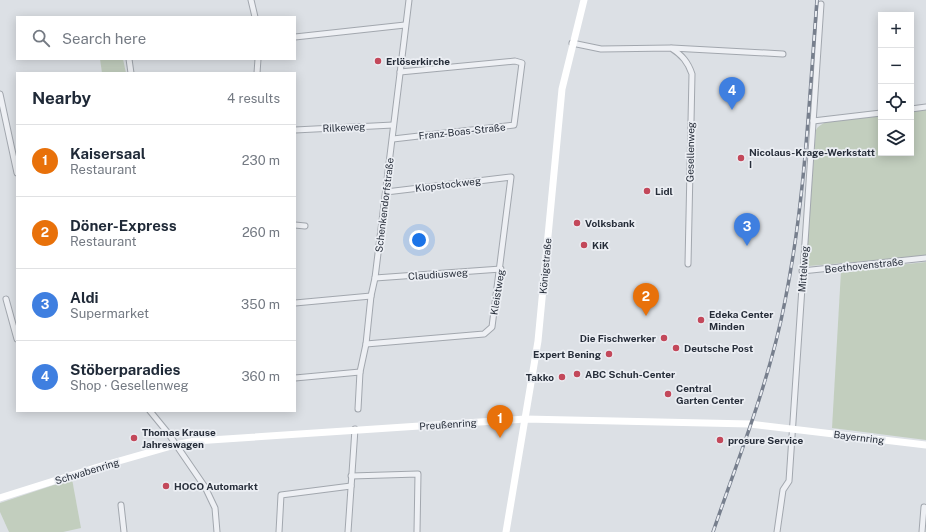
<!DOCTYPE html>
<html lang="en">
<head>
<meta charset="utf-8">
<style>
  :root { --surface:#fff; --page:#f6f6f7; --text:#1f2937; --muted:#747a83; --line:#e0e1e3; --accent:#ea580c }
  body { margin:0; font-family:"Public Sans",sans-serif; background:var(--page); color:var(--text) }
  .controls { position:absolute; right:12px; top:12px; display:grid; overflow:hidden; border-radius:0px; box-shadow:0 2px 10px #0003 }
  .controls button { width:36px; height:36px; display:grid; place-items:center; padding:0; border:0; border-bottom:1px solid var(--line); background:var(--surface); color:var(--text); font:20px sans-serif }
  .you { position:absolute; left:419px; top:240px; width:14px; height:14px; margin:-10px; border:3px solid #fff; border-radius:50%; background:#1a73e8; box-shadow:0 0 0 6px #1a73e833 }
  .badge { display:grid; place-items:center; width:26px; height:26px; border-radius:50%; background:var(--accent); color:#fff; font-size:13px; font-weight:700 }
  .pin { position:absolute; translate:-50% -33px; filter:drop-shadow(0 1px 2px #0008) }
  .pin::after { content:''; position:absolute; top:21px; width:14px; height:12px; background:inherit; clip-path:polygon(0 0,100% 0,50% 100%) }
  .list { margin:0; padding:0; list-style:none }
  h2 { display:flex; justify-content:space-between; align-items:center; height:52px; margin:0; padding:0 16px; font-size:17px }
  h2 small { font-size:13px; font-weight:400; color:var(--muted) }
  .list li { display:grid; grid-template-columns:26px 1fr auto; gap:12px; align-items:center; box-sizing:border-box; height:72px; padding:0 16px; border-top:1px solid var(--line) }
  .list b { display:block; font-size:15px; white-space:nowrap }
  .list p { margin:0; font-size:13px; white-space:nowrap; color:var(--muted) }
  .list em { font-size:13px; font-style:normal; color:var(--muted) }
  .icon { flex:none; width:22px; height:22px; fill:none; stroke:currentColor; stroke-width:2; stroke-linecap:round; stroke-linejoin:round }
  .map { position:relative; flex:none; width:926px; height:532px; overflow:hidden }
  .search { position:absolute; background:var(--surface); box-shadow:0 2px 10px #0003; left:16px; top:16px; width:280px; height:44px; display:flex; align-items:center; gap:10px; box-sizing:border-box; padding:0 14px; border-radius:0px; color:var(--muted); font-size:15px }
  .panel { position:absolute; background:var(--surface); box-shadow:0 2px 10px #0003; left:16px; top:72px; width:280px; height:340px; border-radius:0px }
  .map>svg:first-child { display:block }
  .green { fill:#c2cebe }
  .lines { fill:none; stroke-linecap:round; stroke-linejoin:round }
  .street-casing { stroke:#a2a7ae; stroke-width:7 }
  .street { stroke:#eef0f4; stroke-width:5 }
  .secondary { stroke:#fff; stroke-width:7 }
  .rail-casing { stroke:#777f8d; stroke-width:3.5 }
  .rail { stroke:#ebeef3; stroke-width:2; stroke-dasharray:6; stroke-linecap:butt }
  .poi-dot { fill:#c3485a; stroke:#ebeef3; stroke-width:1.5 }
  .labels { text-anchor:middle; stroke-width:3.5; stroke-linejoin:round; paint-order:stroke }
  .poi-label { font-size:10px; font-weight:bold; fill:#272e3a; stroke:#ebeef3; text-anchor:start }
  .street-label { font-size:10px; fill:#272e3a; stroke:#ebeef3 }
</style>
</head>
<body>
<div class="map">
<svg width="926" height="532" viewBox="0 0 926 532">
  <rect width="100%" height="100%" fill="#dce0e5"/>
  <g class="green">
    <path d="M100,59H123L126,73H102Z"/>
    <path d="M926,109V256L809,266L806,261L816,130C823,116 865,116 881,114V153H911V111Z"/>
    <path d="M926,262V440L832,428L841,271Z"/>
    <path d="M72,479L81,528L63,532H9L0,512V503Z"/>
  </g>
  <g class="lines">
    <defs>
      <g id="street">
        <path d="M251,0L255,17"/>
        <path d="M295,37L405,25"/>
        <path d="M572,43L601,49L671,48C682,55 688,62 692,74L688,264"/>
        <path d="M672,48L783,54"/>
        <path d="M129,59L131,73"/>
        <path d="M257,73L258,59"/>
        <path d="M0,94L17,173"/>
        <path d="M911,109L926,107"/>
        <path d="M813,121L881,113"/>
        <path d="M295,130L393,125"/>
        <path d="M393,139L514,125L522,63L515,61L400,72"/>
        <path d="M295,225L305,226"/>
        <path d="M802,271L926,258"/>
        <path d="M375,278L501,269"/>
        <path d="M6,299L17,339"/>
        <path d="M295,303L371,296"/>
        <path d="M366,344L484,334L492,327L511,177L386,192"/>
        <path d="M295,378L360,372"/>
        <path d="M358,409L360,372L366,344L371,296L375,278L409,0"/>
        <path d="M150,411L168,433L205,487L215,508L217,532"/>
        <path d="M351,476L418,474L417,532"/>
        <path d="M121,505L124,532"/>
        <path d="M279,532L281,495L351,486"/>
        <path d="M348,532L355,429"/>
        <path d="M777,532L783,490L789,481L821,4"/>
        <path d="M922,532L924,507"/>
      </g>
    </defs>
    <use href="#street" class="street-casing"/>
    <use href="#street" class="street"/>
    <g class="secondary">
      <path d="M0,498L98,467L175,445L195,441L525,419L750,424L926,445"/>
      <path d="M506,532L538,341L562,89L584,0"/>
    </g>
    <defs>
      <path id="rail" d="M713,532C739,456 770,380 785,301C805,202 809,100 817,0"/>
    </defs>
    <use href="#rail" class="rail-casing"/>
    <use href="#rail" class="rail"/>
  </g>
  <g class="poi-dot">
    <circle cx="378" cy="61" r="4"/>
    <circle cx="741" cy="158" r="4"/>
    <circle cx="647" cy="191" r="4"/>
    <circle cx="577" cy="223" r="4"/>
    <circle cx="584" cy="245" r="4"/>
    <circle cx="701" cy="320" r="4"/>
    <circle cx="664" cy="338" r="4"/>
    <circle cx="676" cy="348" r="4"/>
    <circle cx="609" cy="354" r="4"/>
    <circle cx="577" cy="374" r="4"/>
    <circle cx="562" cy="377" r="4"/>
    <circle cx="668" cy="394" r="4"/>
    <circle cx="134" cy="438" r="4"/>
    <circle cx="720" cy="440" r="4"/>
    <circle cx="166" cy="486" r="4"/>
  </g>
  <g class="labels">
    <g class="poi-label">
      <text x="386" y="65">Erlöserkirche</text>
      <text x="749" y="156">Nicolaus-Krage-Werkstatt<tspan x="749" dy="12">I</tspan></text>
      <text x="655" y="195">Lidl</text>
      <text x="585" y="227">Volksbank</text>
      <text x="592" y="249">KiK</text>
      <text x="709" y="318">Edeka Center<tspan x="709" dy="12">Minden</tspan></text>
      <text x="656" y="342" text-anchor="end">Die Fischwerker</text>
      <text x="684" y="352">Deutsche Post</text>
      <text x="601" y="358" text-anchor="end">Expert Bening</text>
      <text x="585" y="378">ABC Schuh-Center</text>
      <text x="554" y="381" text-anchor="end">Takko</text>
      <text x="676" y="392">Central<tspan x="676" dy="12">Garten Center</tspan></text>
      <text x="142" y="436">Thomas Krause<tspan x="142" dy="12">Jahreswagen</tspan></text>
      <text x="728" y="444">prosure Service</text>
      <text x="174" y="490">HOCO Automarkt</text>
    </g>
    <g class="street-label">
      <text transform="translate(344 127) rotate(-3)" y="4">Rilkeweg</text>
      <text transform="translate(462 131) rotate(-6)" y="4">Franz-Boas-Straße</text>
      <text transform="translate(690 152) rotate(-89)" y="4">Gesellenweg</text>
      <text transform="translate(448 184) rotate(-7)" y="4">Klopstockweg</text>
      <text transform="translate(384 205) rotate(-83)" y="4">Schenkendorfstraße</text>
      <text transform="translate(864 265) rotate(-6)" y="4">Beethovenstraße</text>
      <text transform="translate(545 266) rotate(-85)" y="4">Königstraße</text>
      <text transform="translate(803 269) rotate(-86)" y="4">Mittelweg</text>
      <text transform="translate(438 274) rotate(-4)" y="4">Claudiusweg</text>
      <text transform="translate(497 292) rotate(-81)" y="4">Kleistweg</text>
      <text transform="translate(448 424) rotate(-4)" y="4">Preußenring</text>
      <text transform="translate(859 437) rotate(7)" y="4">Bayernring</text>
      <text transform="translate(87 471) rotate(-17)" y="4">Schwabenring</text>
    </g>
  </g>
</svg>
<div class="controls">
<button>+</button>
<button>−</button>
<button><svg class="icon" aria-label="locate" viewBox="0 0 24 24"><circle cx="12" cy="12" r="6"/><path d="M12 2v4M12 18v4M2 12h4M18 12h4"/></svg></button>
<button><svg class="icon" aria-label="layers" viewBox="0 0 24 24"><path d="M12 4l9 5-9 5-9-5zM3 14l9 5 9-5"/></svg></button>
</div>
<div class="you"></div>
<div class="pin badge" style="left:500px;top:438px;background:#e8710a">1</div>
<div class="pin badge" style="left:646px;top:316px;background:#e8710a">2</div>
<div class="pin badge" style="left:747px;top:246px;background:#3f7fe0">3</div>
<div class="pin badge" style="left:732px;top:110px;background:#3f7fe0">4</div>
<div class="search"><svg class="icon" aria-label="search" viewBox="0 0 24 24"><circle cx="10" cy="10" r="6"/><path d="M15 15l6 6"/></svg>Search here</div>
<section class="panel">
<h2>Nearby<small>4 results</small></h2>
<ul class="list">
<li><span class="badge" style="background:#e8710a">1</span><div><b>Kaisersaal</b><p>Restaurant</p></div><em>230 m</em></li>
<li><span class="badge" style="background:#e8710a">2</span><div><b>Döner-Express</b><p>Restaurant</p></div><em>260 m</em></li>
<li><span class="badge" style="background:#3f7fe0">3</span><div><b>Aldi</b><p>Supermarket</p></div><em>350 m</em></li>
<li><span class="badge" style="background:#3f7fe0">4</span><div><b>Stöberparadies</b><p>Shop · Gesellenweg</p></div><em>360 m</em></li>
</ul>
</section>
</div>
</body>
</html>
